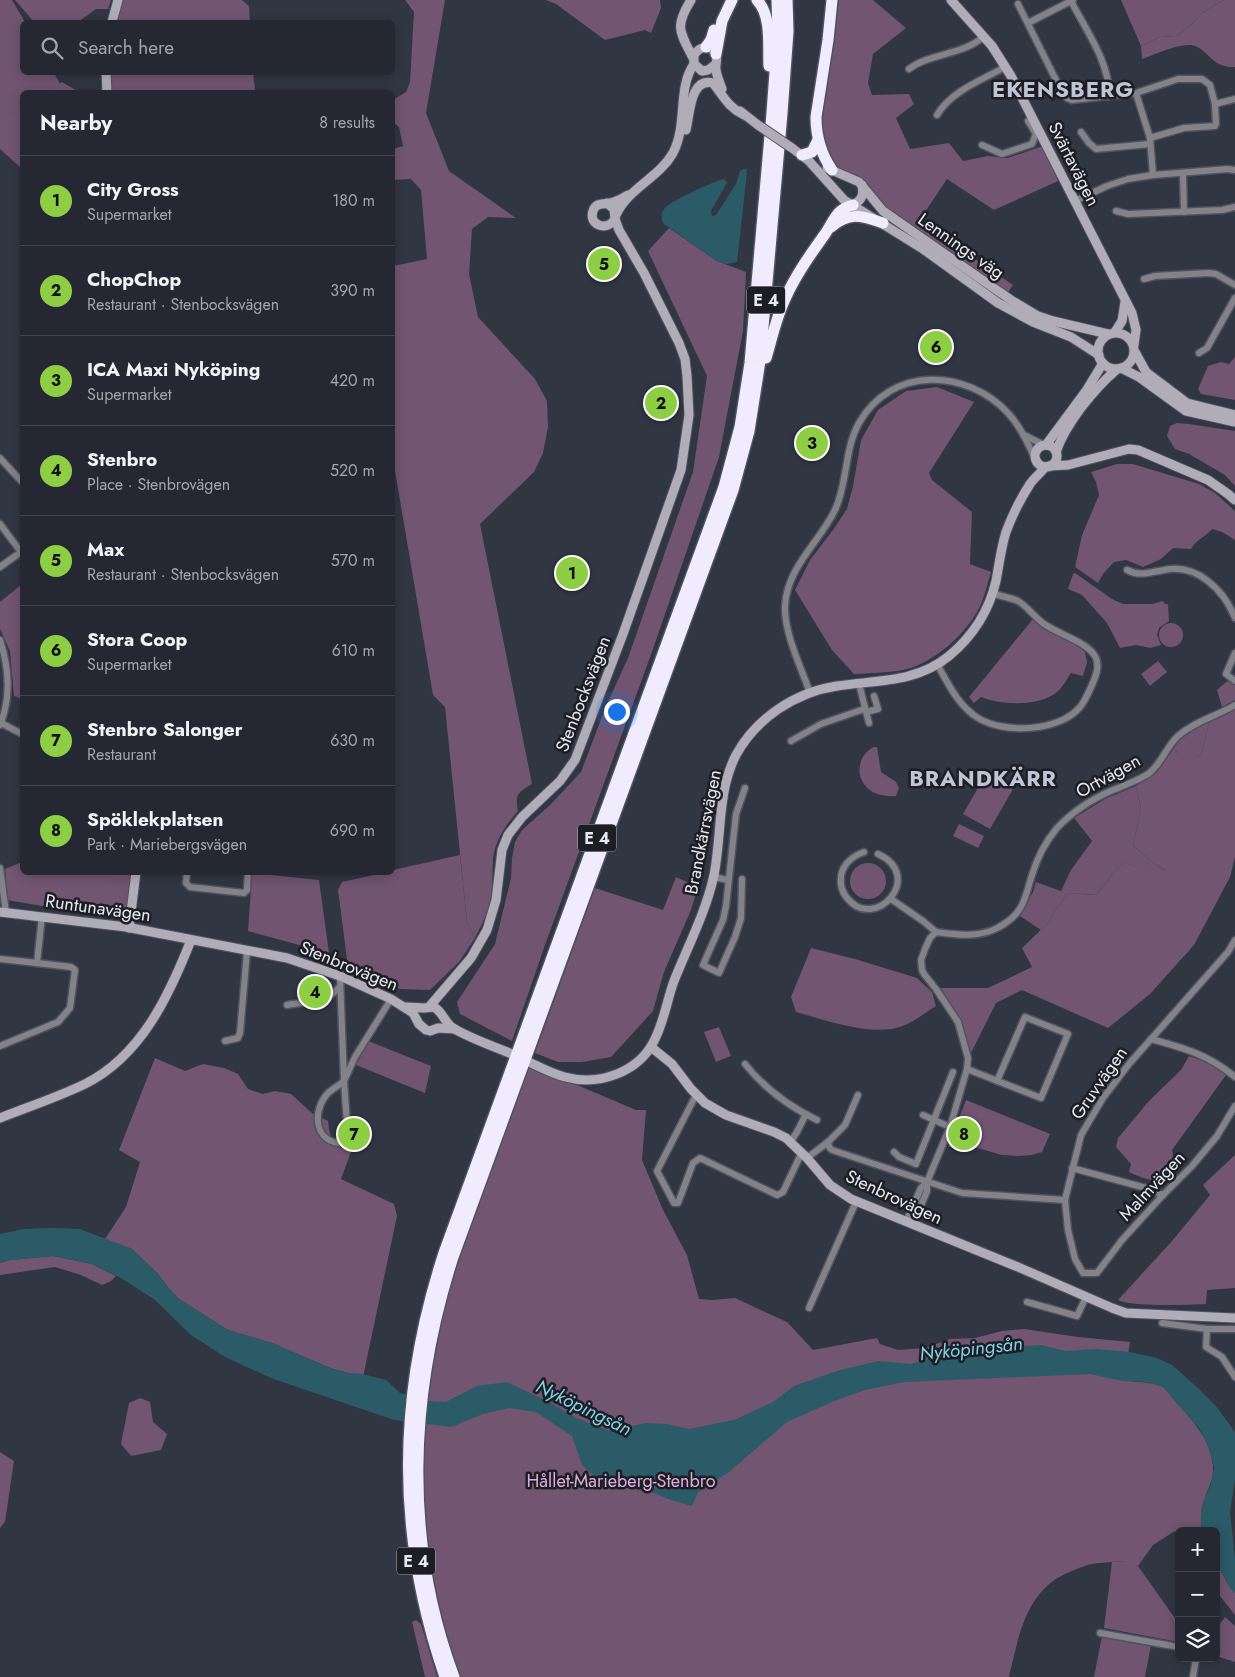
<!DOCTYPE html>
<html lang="en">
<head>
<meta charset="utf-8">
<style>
  :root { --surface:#252832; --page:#31343e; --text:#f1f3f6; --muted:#a3a6ac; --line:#42444d; --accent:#8dce44 }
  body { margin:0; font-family:Jost,sans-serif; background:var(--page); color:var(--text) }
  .controls { position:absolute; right:15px; bottom:15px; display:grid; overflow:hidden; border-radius:8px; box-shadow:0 2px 12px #0003 }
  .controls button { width:45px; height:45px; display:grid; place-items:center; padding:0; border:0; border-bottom:1px solid var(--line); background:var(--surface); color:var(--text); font:25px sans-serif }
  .you { position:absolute; left:616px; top:711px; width:18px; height:18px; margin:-12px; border:4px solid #fff; border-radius:50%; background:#1a73e8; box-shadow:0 0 0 8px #1a73e833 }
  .badge { display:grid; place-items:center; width:32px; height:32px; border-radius:50%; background:var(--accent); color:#111; font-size:16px; font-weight:700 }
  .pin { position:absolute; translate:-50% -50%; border:2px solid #fff; box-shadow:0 1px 5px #0006 }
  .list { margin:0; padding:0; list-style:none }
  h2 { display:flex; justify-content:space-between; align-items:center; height:65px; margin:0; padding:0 20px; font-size:21px }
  h2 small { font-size:16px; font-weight:400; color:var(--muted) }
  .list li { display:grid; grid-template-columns:32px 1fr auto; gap:15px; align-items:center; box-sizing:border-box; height:90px; padding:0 20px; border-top:1px solid var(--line) }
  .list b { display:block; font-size:19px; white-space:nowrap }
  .list p { margin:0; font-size:16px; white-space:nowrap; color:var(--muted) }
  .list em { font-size:16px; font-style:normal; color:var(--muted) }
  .icon { flex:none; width:28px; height:28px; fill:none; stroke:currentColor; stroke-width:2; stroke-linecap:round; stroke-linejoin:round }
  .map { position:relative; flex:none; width:1235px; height:1677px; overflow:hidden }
  .search { position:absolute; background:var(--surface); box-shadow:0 2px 12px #0003; left:20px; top:20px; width:375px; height:55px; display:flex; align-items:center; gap:12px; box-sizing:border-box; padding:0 18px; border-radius:8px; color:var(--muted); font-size:19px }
  .panel { position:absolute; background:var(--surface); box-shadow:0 2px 12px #0003; left:20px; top:90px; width:375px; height:785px; border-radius:8px }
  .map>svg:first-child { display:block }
  .green { fill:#705470 }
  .forest { fill:#715571 }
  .water { fill:#2b5b66 }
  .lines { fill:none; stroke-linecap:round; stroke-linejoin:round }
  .street-casing { stroke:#4e535f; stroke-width:9 }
  .secondary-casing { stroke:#4e535f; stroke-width:11 }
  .highway-casing { stroke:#4e535f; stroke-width:14 }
  .street { stroke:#848289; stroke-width:6 }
  .secondary { stroke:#b0adb8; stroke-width:9 }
  .highway { stroke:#f0ecfd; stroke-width:11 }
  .secondary-bridge-casing { stroke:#4e535f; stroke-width:11; stroke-linecap:butt }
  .secondary-bridge { stroke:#b0adb8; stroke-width:9 }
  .labels { text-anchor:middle; stroke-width:5; stroke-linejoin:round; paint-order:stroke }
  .shield { fill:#1c1e24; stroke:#a9acb4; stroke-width:1 }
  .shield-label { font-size:16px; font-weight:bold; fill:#e6e9f1 }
  .street-label { font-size:18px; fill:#e6e9f1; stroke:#1c1e24 }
  .park-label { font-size:18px; fill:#deaedf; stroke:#1c1e24 }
  .water-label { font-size:19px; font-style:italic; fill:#80d3e7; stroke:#1c1e24 }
  .district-label { font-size:22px; font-weight:bold; letter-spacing:1px; fill:#c0c5d6; stroke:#1c1e24 }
</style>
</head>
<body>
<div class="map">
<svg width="1235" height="1677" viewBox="0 0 1235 1677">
  <rect width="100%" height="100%" fill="#313643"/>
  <g class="green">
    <path d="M0,0H12L25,22H22V72L54,73L63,89L59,92H22V118L0,134Z"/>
    <path d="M1121,0H1224L1202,13L1191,25L1177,36L1160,37L1141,46Z"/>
    <path d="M669,228L717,261L746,272L743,331L719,457L653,649L545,945L512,1041L460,1014L457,1002L495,944L511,878L512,858L515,842L522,830L550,805L581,772L606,706L628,658L693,472L707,376L648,251Z"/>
    <path d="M1177,423L1189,424L1235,431V486L1225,475L1189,454L1175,449L1167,436L1170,426Z"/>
    <circle cx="1171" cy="635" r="12"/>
    <path d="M1158,661L1167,672L1150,686L1141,674Z"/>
    <path d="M1229,681L1235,685V700L1222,707L1217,690L1226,682Z"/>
    <path d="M1209,722L1202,753L1187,765L1174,748C1183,734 1194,728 1209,722Z"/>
    <path d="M986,774L1013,789L990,829L963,814Z"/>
    <path d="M1136,786L1141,809L1133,846C1144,854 1153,864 1165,870V878L1123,862L1096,895L1067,893L1048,923L1041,930L1020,916L1033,892L1036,882L1061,891L1071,870L1092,841L1074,818L1105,799Z"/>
    <path d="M959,824L984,836L978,848L953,836Z"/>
    <path d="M460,855L467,922L475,938L459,962L430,990L400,989L348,967L338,890L342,882L383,873L392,872L393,870Z"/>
    <circle cx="868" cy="881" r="18"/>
    <path d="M98,873H133L127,916L100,912L119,903Z"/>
    <path d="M252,873L319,880L329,953L248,931Z"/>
    <path d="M719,1027L731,1056L716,1062L704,1032Z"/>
    <path d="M368,1041L431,1066L425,1093L356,1065Z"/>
    <path d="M966,1100L1050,1134L1042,1152L1032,1155L1017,1156L1002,1155L967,1145L948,1147Z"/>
    <path d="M1129,1561L1138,1566L1179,1624V1642L1104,1628L1112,1562Z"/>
    <path d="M1225,1617L1235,1626V1662L1216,1656V1629Z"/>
    <path d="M1102,1636L1151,1645L1145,1677H1094Z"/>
  </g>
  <g class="forest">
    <path d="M15,0H111L108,9H96L78,22H34Z"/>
    <path d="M121,0H242L249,6L250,22H115Z"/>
    <path d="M405,0H445L426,113L449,171L516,218L488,217L472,229L469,274L478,317L535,379L547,401L548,427L543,453L534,472L480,524L532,784C517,793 515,795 518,811C506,825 495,840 493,859C492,875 493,891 489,906C486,917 480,928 475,938L467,922L445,707L433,695L393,459V266L427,259L421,190L411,179L393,180V149L403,146L399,127L393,122V100L406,92L410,82L414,12Z"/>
    <path d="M546,0H660L661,8L651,33L645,30L605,40L556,4Z"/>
    <path d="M837,0H873L906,28L873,54L868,83L872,95L909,94L914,104L896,118L910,149L949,143L963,161L988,156L1008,158L1043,146L1058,181L994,210L947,179L919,221L1013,285L1007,294L843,177C838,169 829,160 826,151C814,116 831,50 837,12Z"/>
    <path d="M1224,0H1235V67C1212,69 1207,47 1191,45C1176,44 1157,54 1142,59L1141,46L1160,37L1177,36L1191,25L1202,13Z"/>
    <path d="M109,73H253L255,90L258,92H111Z"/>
    <path d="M62,82L79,92H46Z"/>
    <path d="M22,108V169L0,149V124Z"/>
    <path d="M1235,357V400L1201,394L1198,389L1208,366L1221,362L1229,364Z"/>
    <path d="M937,387L974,402L929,473L932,480L972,512L970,564L991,572C987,585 984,600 977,612C963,636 937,659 911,668C893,673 872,673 854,674L832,650L795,590L810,560L833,530L847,509L853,486L861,440L878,410L906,391Z"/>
    <path d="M1117,464H1133L1199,484L1215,493L1235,511V540L1222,532L1212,529C1204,538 1198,538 1191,549L1173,548L1161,559L1143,567L1126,560L1114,562L1103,574L1098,583L1075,567L1082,535L1099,495L1096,482L1091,472Z"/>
    <path d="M1075,573L1112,599L1123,604H1152L1163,601L1165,604H1168L1169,621L1159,628L1157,635L1161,645L1150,648L1136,645L1120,648L1107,623L1082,595L1068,589L1073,574Z"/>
    <path d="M22,584V699L14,696L10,651L0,629V602Z"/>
    <path d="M1033,619C1048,633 1069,638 1085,652L1087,662L1083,676L1071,673C1067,679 1063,687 1057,692C1040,707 1000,705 981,697L974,703L969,697Z"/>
    <path d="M1235,708V857L1230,877L1194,945L1150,994L1108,1028L1022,990L996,1003L969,1057L961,1022L940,988H988L1032,967L1022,948L1048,923L1067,893L1096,895L1123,862L1165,877V870C1153,864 1144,854 1133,846L1141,809L1136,786L1157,772L1174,748L1187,764L1202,753L1209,722Z"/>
    <path d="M874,747H877L881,772L896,782L899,788L896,796C885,797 870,794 864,784C855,772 860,753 874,747Z"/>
    <path d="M22,862V872H98L119,887V903L100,912L48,907L7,900L5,869Z"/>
    <path d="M693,873L701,876L691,910L664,972L653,1011L611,1057L582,1062H558L535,1053L595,888L663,910L676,877L689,883Z"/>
    <path d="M811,948L855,959L917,978L932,992L936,1006C923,1014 908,1027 891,1029C860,1033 826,1020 796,1012L791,997Z"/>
    <path d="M1189,1056L1211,1064L1226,1075L1172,1150L1176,1170L1173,1177C1157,1184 1144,1179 1129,1172L1131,1164L1116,1147L1118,1138L1149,1101L1181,1070Z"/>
    <path d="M155,1058L185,1071L203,1064L224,1068L238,1074L248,1089L263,1094L275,1091L291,1094L312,1113L328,1121C330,1140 333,1145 351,1152L341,1179L394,1204L397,1216L363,1377L330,1368L272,1343L228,1330L179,1299L170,1290L158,1274L132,1249L105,1239L126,1207L140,1162L119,1150Z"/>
    <path d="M530,1065L636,1110H646L642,1160L663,1210L687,1255L699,1299L713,1300L735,1298L787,1322L813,1350L877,1338L880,1344L898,1350L925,1348L950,1339L975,1338L1002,1331L1024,1329L1078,1337L1130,1342L1124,1380C1137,1383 1149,1381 1161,1386C1167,1389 1172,1398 1177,1403C1193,1421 1212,1441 1213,1468C1214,1480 1207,1490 1204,1501C1200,1511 1201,1520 1201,1531H1179V1536L1175,1531L1153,1545L1138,1566C1125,1559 1116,1562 1101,1563C1091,1563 1081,1567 1072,1571C1026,1588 1019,1635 1009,1677H460L447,1642L435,1595L427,1544L422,1487L428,1378L454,1262L467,1237Z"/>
    <path d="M1235,1155V1288L1207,1290L1206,1304C1188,1305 1131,1307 1118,1300L1172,1241L1210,1195L1203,1185Z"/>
    <path d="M53,1256L92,1264L116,1276L111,1281L102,1285L81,1275L55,1267L0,1275V1263L10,1260Z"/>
    <path d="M140,1398L150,1402L153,1422L167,1434L161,1450L131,1456L121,1444L129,1403Z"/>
    <path d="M0,1452L14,1461L5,1522L0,1528Z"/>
    <path d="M1216,1565C1225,1574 1226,1585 1235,1593V1615L1216,1591Z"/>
    <path d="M416,1620L421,1624L437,1677H425L412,1622Z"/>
  </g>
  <g class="water">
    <path d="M743,169H746L747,172L737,262L726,264L717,261L664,224C660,218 661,211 667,206C674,200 714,181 724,179L727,182L725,186L711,211L712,216L716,215L736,184L740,171Z"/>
    <path d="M52,1228L80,1229L132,1249L158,1274L170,1290L179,1299L228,1330L272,1343L330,1368L349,1373L363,1374L386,1380L400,1393L428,1401L446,1402L477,1386L507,1382L549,1402L576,1418L610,1431L646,1423L667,1424L689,1429L734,1420L773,1402L794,1386L840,1370L879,1361L911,1364L945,1354L974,1352L991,1355L1014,1347L1041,1345L1065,1351L1096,1349L1130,1352L1157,1358L1172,1365L1197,1387L1216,1406L1235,1432V1480L1230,1512L1235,1559V1593C1226,1585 1225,1574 1216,1565V1531H1201V1512L1204,1500L1211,1484L1214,1468L1209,1448L1199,1428L1163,1387L1146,1382L1122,1381L1090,1374L904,1382L865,1390L834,1401L787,1422L729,1472L698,1492L692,1506L671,1500L633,1485L595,1477L582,1465L572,1436L536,1412L509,1408L483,1414L451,1427L394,1420L271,1378L225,1357L191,1335L155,1300L121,1278L92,1264L53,1256L10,1260L0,1263V1234L24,1229Z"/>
  </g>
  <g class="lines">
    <defs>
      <g id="street">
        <path d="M1071,1C1086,30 1110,63 1109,96"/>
        <path d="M1018,4L1063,94L1067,98L1072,100L1136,93L1178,79H1202L1210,85L1215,104L1216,124L1215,126L1184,128L1150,138"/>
        <path d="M1028,23L1073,0"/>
        <path d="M909,69C930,53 963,55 983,37"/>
        <path d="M1136,93L1150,138L1153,175"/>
        <path d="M1215,104L1235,99"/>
        <path d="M937,115C951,91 982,80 1005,67"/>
        <path d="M1028,121L1036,134"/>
        <path d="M1081,132L1089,143L1096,149L1150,144"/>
        <path d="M982,145L1002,154L1032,144L1036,134L1041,132"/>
        <path d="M1183,173L1184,212"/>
        <path d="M1075,201L1107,186L1128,179L1153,175L1228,169L1235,170"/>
        <path d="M1116,211L1128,214L1222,210L1235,207"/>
        <path d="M1144,279L1155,276L1209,273L1216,274L1235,285"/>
        <path d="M1199,353L1207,348L1235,298"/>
        <path d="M1024,435L1044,445"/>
        <path d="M0,458L22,482"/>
        <path d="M0,524L21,552L0,567"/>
        <path d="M1127,570C1140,577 1150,572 1164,570C1197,563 1224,590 1235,618"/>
        <path d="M0,640C9,668 11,698 0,725"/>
        <path d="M1235,653L1226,674L1235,681"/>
        <path d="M937,664C948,683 958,706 978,718C1004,734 1059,732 1080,707C1085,701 1088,694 1091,687C1095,678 1100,668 1096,658C1090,643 1058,634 1044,624C1034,617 1028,607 1018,601C1010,597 1001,597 993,593"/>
        <path d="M859,684L869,723"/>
        <path d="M810,693C801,667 784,633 785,606C787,567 819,543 835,510C848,482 844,450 859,423C891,366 966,368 1008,413C1020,426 1027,442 1035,458"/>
        <path d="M866,712L878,709L874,696"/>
        <path d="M1,723L22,734"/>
        <path d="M791,741L821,724L864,709"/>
        <path d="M864,852C853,856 843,864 841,876C840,884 842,892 847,898C875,933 926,876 878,854"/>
        <path d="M0,868L6,913"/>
        <path d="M187,872L186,883L190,887L244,893L247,890L248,872"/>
        <path d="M714,877L728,880"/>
        <path d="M742,879L741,918L735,937L719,973L703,965L723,920L726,906L736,814L745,788"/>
        <path d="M891,899L923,921L936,932"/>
        <path d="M1235,940L1228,952L1129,1064L1103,1098L1081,1135L1065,1200L1068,1230L1075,1259L1083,1273H1097L1122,1240L1163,1195L1192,1166L1217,1136L1235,1106"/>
        <path d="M0,959L37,963"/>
        <path d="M340,976L344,1081C339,1085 333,1089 328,1093C313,1109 313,1139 338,1143L344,1138L347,1124L344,1081L355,1057L391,999"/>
        <path d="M287,1005C304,1002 330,1002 340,986"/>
        <path d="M1151,1039C1184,1048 1209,1055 1235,1077"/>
        <path d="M225,1041L238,1038L240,1033L247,951"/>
        <path d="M0,1046L58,1022L70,1008L75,970L71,967L37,963L42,916"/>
        <path d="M745,1064C765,1089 788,1106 817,1120"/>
        <path d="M967,1069L1041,1098L1068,1034L1025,1017L997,1081"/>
        <path d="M696,1095L657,1171L674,1203H678L693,1163L700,1158L777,1195L783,1192L802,1152"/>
        <path d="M858,1095L845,1125L828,1142L829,1147L832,1150L962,1193L1065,1200"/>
        <path d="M923,1115L950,1127"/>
        <path d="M791,1141L797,1132L806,1114"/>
        <path d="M894,1152L899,1157L916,1164L953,1072"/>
        <path d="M807,1158L828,1142"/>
        <path d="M1072,1168L1146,1188L1163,1195"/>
        <path d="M906,1222L921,1188L927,1182L950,1127L967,1069L968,1058L958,1022L936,989L924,974L922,970L921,960L925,949L930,938L936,932C957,935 980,938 999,927C1022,915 1025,900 1031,878C1036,861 1045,842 1057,828C1073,811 1092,799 1113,790C1125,785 1137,781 1148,774C1161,765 1166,747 1178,736C1195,721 1217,716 1235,705"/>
        <path d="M913,1225L927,1191V1182"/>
        <path d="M1027,1302L1077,1316L1086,1297"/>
        <path d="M809,1308L856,1202"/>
        <path d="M1162,1323L1207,1329H1235"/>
        <path d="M1207,1329L1206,1347L1222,1357L1235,1377"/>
        <path d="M1100,1633L1179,1647"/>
        <path d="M1193,1677L1196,1658"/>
      </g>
      <g id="secondary">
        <path d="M691,0C674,27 680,32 693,58"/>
        <path d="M951,0L992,46L1011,76L1132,313L1136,330L1134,345"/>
        <path d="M112,22L118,0"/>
        <path d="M716,64L708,70L702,71L694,64V55C699,47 711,43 716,54C718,59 715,65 716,70C717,77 720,83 722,89"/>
        <path d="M106,72L107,92"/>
        <path d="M740,111L758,125"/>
        <path d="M686,130C690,114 690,77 713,83C724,97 728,107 744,115"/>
        <path d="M792,148L809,161L844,200L923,249L998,303L1033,322L1071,337L1099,355"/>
        <path d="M827,168L859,182L883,211L1011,300L1038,316L1053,321L1108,334"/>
        <path d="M607,203L614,209L615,219C607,232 588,225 593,211C596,201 606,205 614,202C619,200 623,198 628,195"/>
        <path d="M853,205C862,200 864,195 862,185"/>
        <path d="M616,215C628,188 659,178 673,153C688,124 677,88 694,64"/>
        <path d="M1115,332L1122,321L1125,302"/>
        <circle cx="1116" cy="351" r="18"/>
        <path d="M1135,352L1146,372L1187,403L1235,415"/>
        <path d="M1121,368L1139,377L1186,411L1235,422"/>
        <path d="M1046,445L1086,391L1103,363"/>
        <circle cx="1046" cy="456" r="11"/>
        <path d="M1056,452C1066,423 1094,389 1117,369"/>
        <path d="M1049,466L1068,465L1129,449L1138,450L1208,480L1228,494L1235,500"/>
        <path d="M0,912L126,927L287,958L340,976L391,999L413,1013L419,1024L426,1030L430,1031L438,1028L455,1029"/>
        <path d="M129,928L136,872"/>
        <path d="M406,1007L424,1008L434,1007C443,1012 444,1022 453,1028C467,1037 495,1047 512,1054"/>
        <path d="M429,1007L471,958L487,930L496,900L502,850L508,835L522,817L560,781L575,760L623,634L681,470L689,415L687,376L685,359L679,343L644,273L619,230L615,219"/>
        <path d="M651,1047L672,1064L691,1089L705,1103L726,1115L774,1132L786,1138L807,1158L830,1185L851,1199L1018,1267L1112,1308L1126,1313L1235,1318"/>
        <path d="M531,1063C542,1068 553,1074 565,1077C598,1086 638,1073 654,1041C664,1022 667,1000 674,981C688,946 706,912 714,875C722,835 717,792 736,755C756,718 796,692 837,686C877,680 916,683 949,656C973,636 989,611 996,581C999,565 1001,548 1006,532C1012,516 1021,498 1030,484C1035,477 1041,473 1045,467"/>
        <path d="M0,1118C28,1107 58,1097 85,1084C141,1056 169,996 191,940"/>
      </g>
      <g id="highway">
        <path d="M757,0C772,16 768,45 769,66"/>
        <path d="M832,0L828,40L816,117C816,137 821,154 832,170"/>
        <path d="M706,47L711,40L714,30"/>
        <path d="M716,54L722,21L732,0"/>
        <path d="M802,155L812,152L818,140"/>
        <path d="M831,227C850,211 862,216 883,223"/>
        <path d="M766,358C772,338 776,318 785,299C795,276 810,255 825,234C834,221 836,209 853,205"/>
        <path d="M445,1677C396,1534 397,1397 444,1253L724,487L740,427L750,363L772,113L778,31L777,0"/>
        <path d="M454,1677C403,1540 409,1394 453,1257L733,490L749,431L760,361L782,113L788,31L787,0"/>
      </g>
    </defs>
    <use href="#street" class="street-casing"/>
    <use href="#secondary" class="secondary-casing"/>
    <use href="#highway" class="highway-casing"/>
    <use href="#street" class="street"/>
    <use href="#secondary" class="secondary"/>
    <use href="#highway" class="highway"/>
    <defs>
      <path id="secondary-bridge" d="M758,125L792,148"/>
    </defs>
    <use href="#secondary-bridge" class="secondary-bridge-casing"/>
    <use href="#secondary-bridge" class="secondary-bridge"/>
  </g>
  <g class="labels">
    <g class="shield">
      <rect x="747" y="286.5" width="38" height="27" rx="4"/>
      <rect x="578" y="824.5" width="38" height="27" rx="4"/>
      <rect x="397" y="1547.5" width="38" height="27" rx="4"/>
    </g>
    <g class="shield-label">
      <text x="766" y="306">E 4</text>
      <text x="597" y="844">E 4</text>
      <text x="416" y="1567">E 4</text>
    </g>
    <g class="street-label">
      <text transform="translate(1074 164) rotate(63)" y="6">Svärtavägen</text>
      <text transform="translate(961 246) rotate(35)" y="6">Lennings väg</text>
      <text transform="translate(583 694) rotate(-69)" y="6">Stenbocksvägen</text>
      <text transform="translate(1108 776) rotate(-29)" y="6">Ortvägen</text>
      <text transform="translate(703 832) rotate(-79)" y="6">Brandkärrsvägen</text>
      <text transform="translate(98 908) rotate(8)" y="6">Runtunavägen</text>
      <text transform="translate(349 966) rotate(22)" y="6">Stenbrovägen</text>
      <text transform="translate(1099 1083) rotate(-55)" y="6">Gruvvägen</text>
      <text transform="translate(1152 1186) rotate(-47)" y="6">Malmvägen</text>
      <text transform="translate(894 1197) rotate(25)" y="6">Stenbrovägen</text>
    </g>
    <g class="park-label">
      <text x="621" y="1487">Hållet-Marieberg-Stenbro</text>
    </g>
    <g class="water-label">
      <text transform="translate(971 1348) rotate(-6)" y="7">Nyköpingsån</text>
      <text transform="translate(584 1407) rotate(26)" y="7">Nyköpingsån</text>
    </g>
    <g class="district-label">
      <text x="1063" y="97">EKENSBERG</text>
      <text x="983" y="786">BRANDKÄRR</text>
    </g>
  </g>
</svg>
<div class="controls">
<button>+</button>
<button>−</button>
<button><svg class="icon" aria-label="layers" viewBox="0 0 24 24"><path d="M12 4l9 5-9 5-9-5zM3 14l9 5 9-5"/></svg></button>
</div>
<div class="you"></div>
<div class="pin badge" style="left:572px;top:573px">1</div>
<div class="pin badge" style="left:661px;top:403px">2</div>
<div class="pin badge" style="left:812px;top:443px">3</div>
<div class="pin badge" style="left:315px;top:992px">4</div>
<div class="pin badge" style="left:604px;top:264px">5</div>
<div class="pin badge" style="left:936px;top:347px">6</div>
<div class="pin badge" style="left:354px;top:1134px">7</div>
<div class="pin badge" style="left:964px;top:1134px">8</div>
<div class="search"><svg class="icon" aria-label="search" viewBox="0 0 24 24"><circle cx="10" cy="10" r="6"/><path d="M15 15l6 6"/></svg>Search here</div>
<section class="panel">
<h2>Nearby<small>8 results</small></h2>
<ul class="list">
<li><span class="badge">1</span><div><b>City Gross</b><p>Supermarket</p></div><em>180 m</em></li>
<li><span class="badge">2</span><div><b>ChopChop</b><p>Restaurant · Stenbocksvägen</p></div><em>390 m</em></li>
<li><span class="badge">3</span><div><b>ICA Maxi Nyköping</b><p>Supermarket</p></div><em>420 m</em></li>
<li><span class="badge">4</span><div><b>Stenbro</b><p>Place · Stenbrovägen</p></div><em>520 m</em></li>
<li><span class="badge">5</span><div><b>Max</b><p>Restaurant · Stenbocksvägen</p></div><em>570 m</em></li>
<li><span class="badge">6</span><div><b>Stora Coop</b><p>Supermarket</p></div><em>610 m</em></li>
<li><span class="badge">7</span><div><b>Stenbro Salonger</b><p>Restaurant</p></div><em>630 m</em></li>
<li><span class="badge">8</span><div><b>Spöklekplatsen</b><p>Park · Mariebergsvägen</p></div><em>690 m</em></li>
</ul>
</section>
</div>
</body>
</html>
